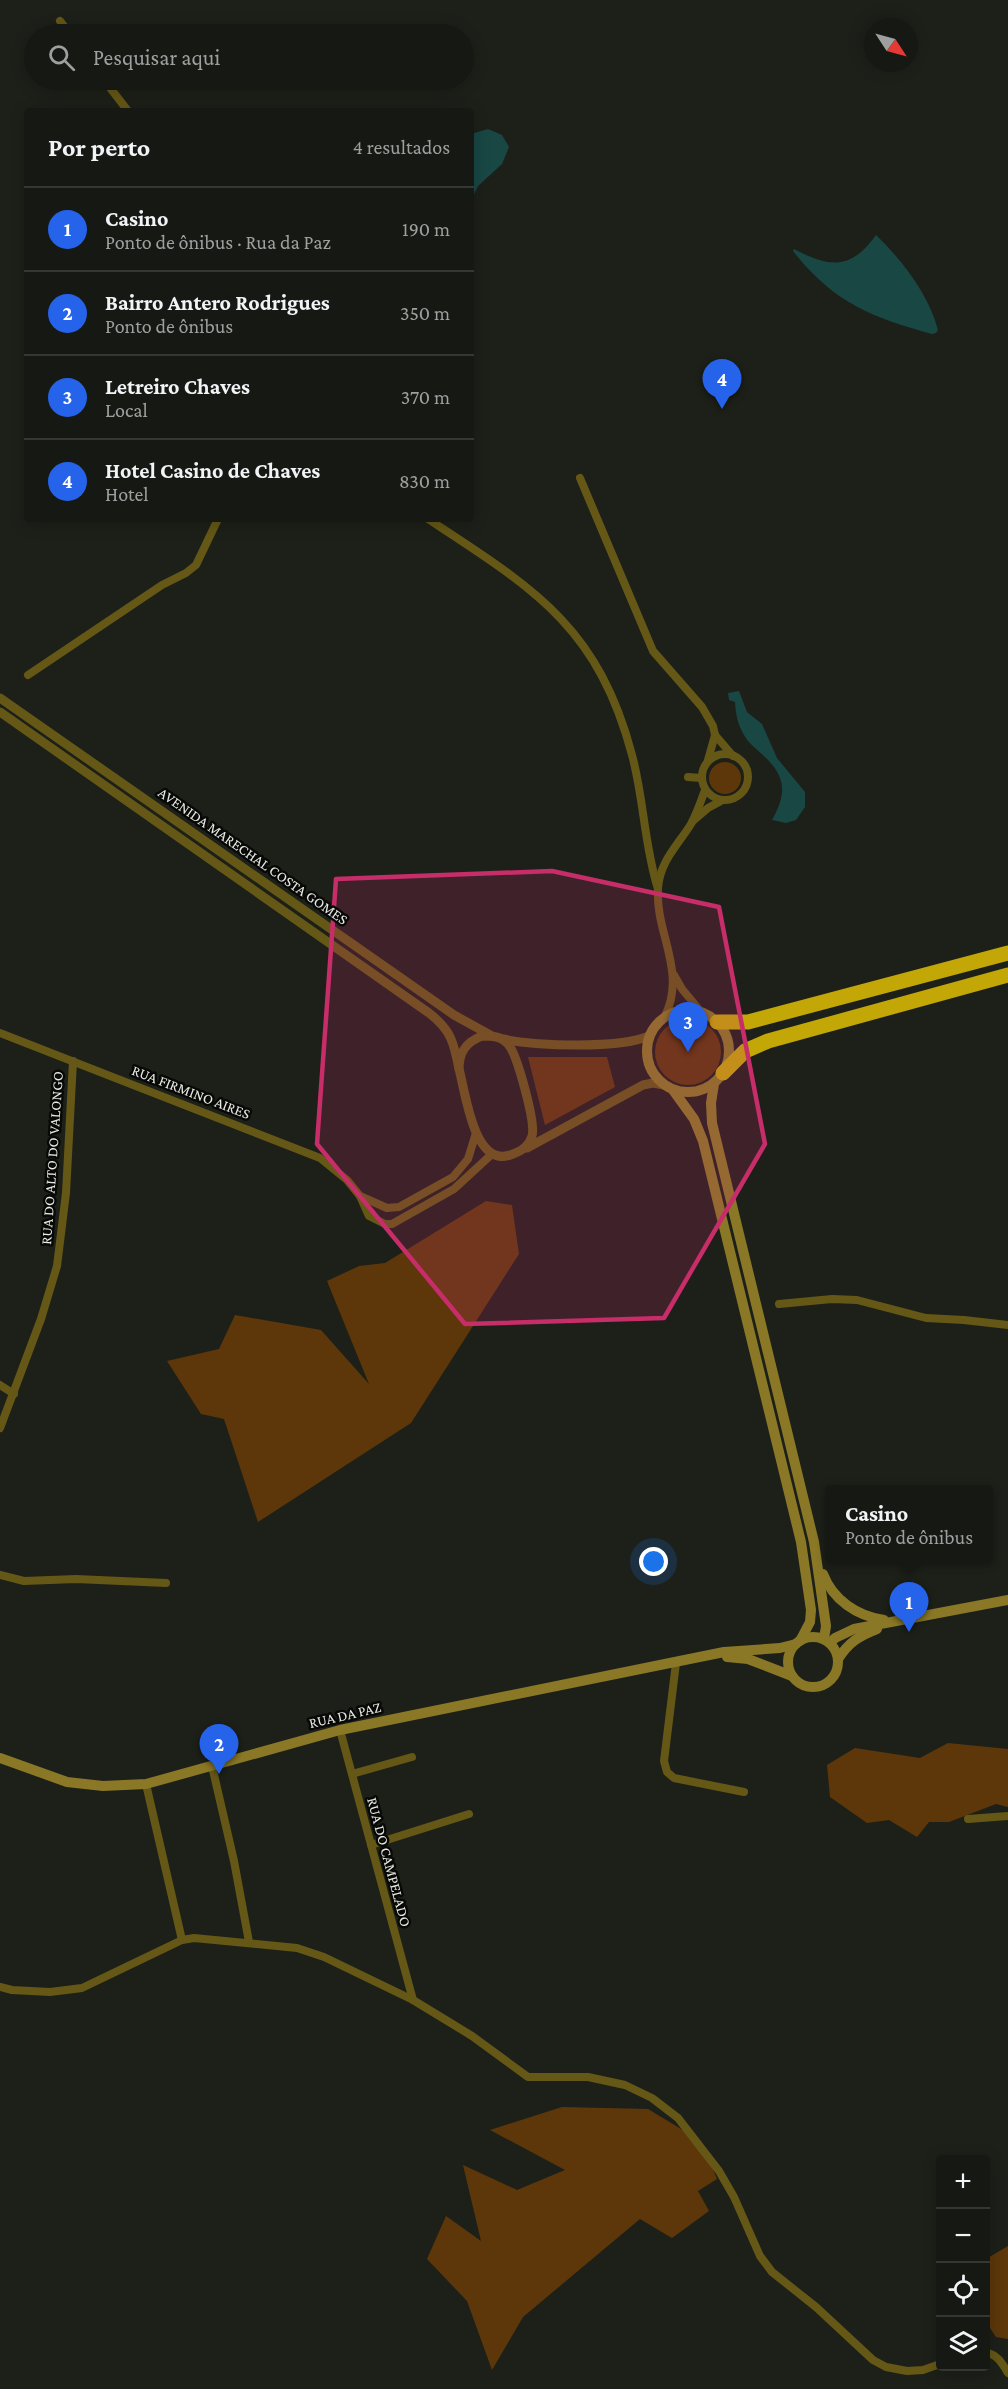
<!DOCTYPE html>
<html lang="pt">
<head>
<meta charset="utf-8">
<style>
  :root { --surface:#161813; --page:#232521; --text:#f1f3f6; --muted:#9ea0a0; --line:#353733; --accent:#2563eb }
  body { margin:0; font-family:"Crimson Pro",serif; background:var(--page); color:var(--text) }
  .controls { position:absolute; right:18px; bottom:18px; display:grid; overflow:hidden; border-radius:6px; box-shadow:0 3px 15px #0003 }
  .controls button { width:54px; height:54px; display:grid; place-items:center; padding:0; border:0; border-bottom:2px solid var(--line); background:var(--surface); color:var(--text); font:30px sans-serif }
  .compass { position:absolute; left:864px; top:18px; width:54px; height:54px; border-radius:50%; background:var(--surface); box-shadow:0 3px 15px #0003; rotate:126deg }
  .you { position:absolute; left:654px; top:1562px; width:21px; height:21px; margin:-15px; border:4px solid #fff; border-radius:50%; background:#1a73e8; box-shadow:0 0 0 9px #1a73e833 }
  .badge { display:grid; place-items:center; width:39px; height:39px; border-radius:50%; background:var(--accent); color:#fff; font-size:20px; font-weight:700 }
  .pin { position:absolute; translate:-50% -50px; filter:drop-shadow(0 2px 3px #0008) }
  .pin::after { content:''; position:absolute; top:32px; width:21px; height:18px; background:inherit; clip-path:polygon(0 0,100% 0,50% 100%) }
  .popup { position:absolute; left:825px; top:1485px; width:168px; height:78px; box-sizing:border-box; display:grid; place-content:center; border-radius:6px; background:var(--surface); filter:drop-shadow(0 2px 4px #0005); font-size:20px; white-space:nowrap; color:var(--muted) }
  .popup b { font-size:22px; color:var(--text) }
  .popup::after { content:''; position:absolute; left:50%; top:100%; margin-left:-12px; border:12px solid transparent; border-top-color:var(--surface) }
  .list { margin:0; padding:0; list-style:none }
  h2 { display:flex; justify-content:space-between; align-items:center; height:78px; margin:0; padding:0 24px; font-size:26px }
  h2 small { font-size:20px; font-weight:400; color:var(--muted) }
  .list li { display:grid; grid-template-columns:39px 1fr auto; gap:18px; align-items:center; box-sizing:border-box; height:84px; padding:0 24px; border-top:2px solid var(--line) }
  .list b { display:block; font-size:22px; white-space:nowrap }
  .list p { margin:0; font-size:20px; white-space:nowrap; color:var(--muted) }
  .list em { font-size:20px; font-style:normal; color:var(--muted) }
  .icon { flex:none; width:33px; height:33px; fill:none; stroke:currentColor; stroke-width:2; stroke-linecap:round; stroke-linejoin:round }
  .map { position:relative; flex:none; width:1008px; height:2389px; overflow:hidden }
  .search { position:absolute; background:var(--surface); box-shadow:0 3px 15px #0003; left:24px; top:24px; width:450px; height:66px; display:flex; align-items:center; gap:15px; box-sizing:border-box; padding:0 21px; border-radius:33px; color:var(--muted); font-size:22px }
  .panel { position:absolute; background:var(--surface); box-shadow:0 3px 15px #0003; left:24px; top:108px; width:450px; height:414px; border-radius:6px }
  .map>svg:first-child { display:block }
  .green { fill:#5d370a }
  .water { fill:#184744 }
  .lines { fill:none; stroke-linecap:round; stroke-linejoin:round }
  .minor { stroke:#655716; stroke-width:8 }
  .tertiary { stroke:#655716; stroke-width:9 }
  .secondary { stroke:#8a7826; stroke-width:10 }
  .motorway { stroke:#c3a707; stroke-width:15 }
  .marked { fill:#c62d69; fill-opacity:0.2; stroke:#c62d69; stroke-width:4.5; stroke-linejoin:round }
  .labels { text-anchor:middle; stroke-width:5; stroke-linejoin:round; paint-order:stroke }
  .street-label { font-size:15px; fill:#e7e9e4; stroke:#080906 }
</style>
</head>
<body>
<div class="map">
<svg width="1008" height="2389" viewBox="0 0 1008 2389">
  <rect width="100%" height="100%" fill="#1d2019"/>
  <g class="green">
    <circle cx="725" cy="778" r="16"/>
    <circle cx="688" cy="1052" r="33"/>
    <path d="M528,1057H607L615,1087L545,1125Z"/>
    <path d="M486,1201L512,1205L519,1254L411,1423L258,1522L224,1419L201,1414L167,1361L219,1349L235,1315L321,1330L369,1384L327,1281L359,1266L385,1263Z"/>
    <path d="M948,1743L1008,1749V1807L996,1804L949,1822H929L917,1837L889,1820L867,1823L830,1797L827,1765L855,1748L920,1758Z"/>
    <path d="M562,2107L648,2109L701,2141L717,2179L698,2191L709,2211L672,2238L640,2219L523,2317L492,2370L467,2301L427,2259L446,2216L481,2241L463,2165L517,2190L565,2170L490,2130Z"/>
    <path d="M1008,2246V2339L996,2337L986,2322V2259Z"/>
  </g>
  <g class="water">
    <path d="M488,129L502,135L509,147L502,164L478,186L471,200V134Z"/>
    <path d="M876,235C902,260 929,295 938,330L936,333L932,334C871,317 834,303 793,251L794,249C830,268 851,270 876,235Z"/>
    <path d="M739,691L747,712L762,724L777,758L805,792V807L796,820L786,823L772,820C786,795 787,778 765,757C760,752 753,747 748,741C738,727 736,717 735,702L729,700L728,693Z"/>
  </g>
  <g class="lines">
    <g class="minor">
      <path d="M60,21L70,34"/>
      <path d="M104,80L128,111"/>
      <path d="M580,478L653,651L702,707L713,726L715,735L733,756"/>
      <path d="M428,519C533,588 598,626 632,755C644,799 644,845 658,889"/>
      <path d="M28,675L162,585L186,573L196,565L218,519"/>
      <circle cx="725" cy="777" r="23"/>
      <path d="M708,760L715,735"/>
      <path d="M688,777L701,778"/>
      <path d="M694,820L708,808L721,801"/>
      <path d="M674,975L682,989L702,1013"/>
      <path d="M664,1018C688,972 655,934 658,888C660,861 678,845 691,824C697,813 701,801 705,790"/>
      <path d="M0,1033L320,1158L347,1180L360,1196L369,1216L385,1224H392L454,1189L492,1154"/>
      <path d="M360,1196L387,1208L399,1207L453,1177L468,1159L476,1133"/>
      <path d="M779,1304L832,1299L857,1300L926,1318L964,1320L1008,1325"/>
      <path d="M0,1385L14,1394"/>
      <path d="M0,1428L41,1319L57,1266L66,1193L73,1061"/>
      <path d="M0,1575L24,1581L76,1579L166,1583"/>
      <path d="M676,1663L664,1761L667,1772L674,1778L744,1792"/>
      <path d="M340,1730L413,2000"/>
      <path d="M212,1766L234,1861L249,1942"/>
      <path d="M352,1774L412,1757"/>
      <path d="M146,1784L182,1940"/>
      <path d="M968,1819L1008,1816"/>
      <path d="M371,1845L469,1814"/>
      <path d="M0,1987L12,1990L50,1992L82,1988L182,1940L194,1938L297,1948L324,1957L413,2000L472,2036L528,2077H588L625,2085L652,2098L678,2118L719,2171L734,2197L760,2256L772,2272L816,2307L873,2360L886,2367L907,2371L923,2370L940,2364"/>
      <path d="M986,2353C997,2354 1002,2363 1008,2373"/>
    </g>
    <g class="tertiary">
      <path d="M0,698L454,1015L492,1036"/>
      <path d="M0,712L429,1013C451,1030 454,1043 459,1069"/>
      <path d="M482,1036C492,1036 501,1036 508,1044C517,1054 536,1123 532,1136C529,1146 522,1151 513,1154C474,1171 466,1094 459,1069C459,1052 466,1042 482,1036Z"/>
      <path d="M503,1039C536,1046 619,1049 649,1036"/>
      <path d="M527,1148L643,1085L653,1083L664,1085"/>
    </g>
    <g class="secondary">
      <circle cx="688" cy="1051" r="41"/>
      <path d="M714,1084L711,1103L712,1123L814,1542L826,1626L824,1639"/>
      <path d="M673,1090L694,1119L703,1141L801,1542L811,1610L810,1622L800,1641"/>
      <path d="M823,1574C833,1600 857,1616 884,1620"/>
      <circle cx="813" cy="1662" r="25"/>
      <path d="M830,1643L835,1638L854,1629L1008,1600"/>
      <path d="M727,1657L748,1659L792,1676"/>
      <path d="M838,1659C849,1642 859,1636 877,1629"/>
      <path d="M0,1758L67,1782L103,1786L146,1784L340,1730L724,1652L780,1648L796,1644"/>
    </g>
    <g class="motorway">
      <path d="M717,1022H748L1008,953"/>
      <path d="M723,1073L745,1051L768,1041L1008,975"/>
    </g>
  </g>
  <path class="marked" d="M552,871L719,907L765,1144L664,1318L465,1324L317,1144L336,879Z"/>
  <g class="labels">
    <g class="street-label">
      <text transform="translate(253 856) rotate(35)" y="5">AVENIDA MARECHAL COSTA GOMES</text>
      <text transform="translate(191 1092) rotate(21)" y="5">RUA FIRMINO AIRES</text>
      <text transform="translate(52 1158) rotate(-86)" y="5">RUA DO ALTO DO VALONGO</text>
      <text transform="translate(345 1715) rotate(-13)" y="5">RUA DA PAZ</text>
      <text transform="translate(389 1862) rotate(75)" y="5">RUA DO CAMPELADO</text>
    </g>
  </g>
</svg>
<div class="controls">
<button>+</button>
<button>−</button>
<button><svg class="icon" aria-label="locate" viewBox="0 0 24 24"><circle cx="12" cy="12" r="6"/><path d="M12 2v4M12 18v4M2 12h4M18 12h4"/></svg></button>
<button><svg class="icon" aria-label="layers" viewBox="0 0 24 24"><path d="M12 4l9 5-9 5-9-5zM3 14l9 5 9-5"/></svg></button>
</div>
<svg class="compass" viewBox="-18 -18 36 36"><path d="M0-13l5 13h-10z" fill="#e53935"/><path d="M0 13l5-13h-10z" fill="#9ea0a0"/></svg>
<div class="you"></div>
<div class="pin badge" style="left:909px;top:1632px">1</div>
<div class="popup"><b>Casino</b>Ponto de ônibus</div>
<div class="pin badge" style="left:219px;top:1774px">2</div>
<div class="pin badge" style="left:688px;top:1052px">3</div>
<div class="pin badge" style="left:722px;top:409px">4</div>
<div class="search"><svg class="icon" aria-label="search" viewBox="0 0 24 24"><circle cx="10" cy="10" r="6"/><path d="M15 15l6 6"/></svg>Pesquisar aqui</div>
<section class="panel">
<h2>Por perto<small>4 resultados</small></h2>
<ul class="list">
<li><span class="badge">1</span><div><b>Casino</b><p>Ponto de ônibus · Rua da Paz</p></div><em>190 m</em></li>
<li><span class="badge">2</span><div><b>Bairro Antero Rodrigues</b><p>Ponto de ônibus</p></div><em>350 m</em></li>
<li><span class="badge">3</span><div><b>Letreiro Chaves</b><p>Local</p></div><em>370 m</em></li>
<li><span class="badge">4</span><div><b>Hotel Casino de Chaves</b><p>Hotel</p></div><em>830 m</em></li>
</ul>
</section>
</div>
</body>
</html>
